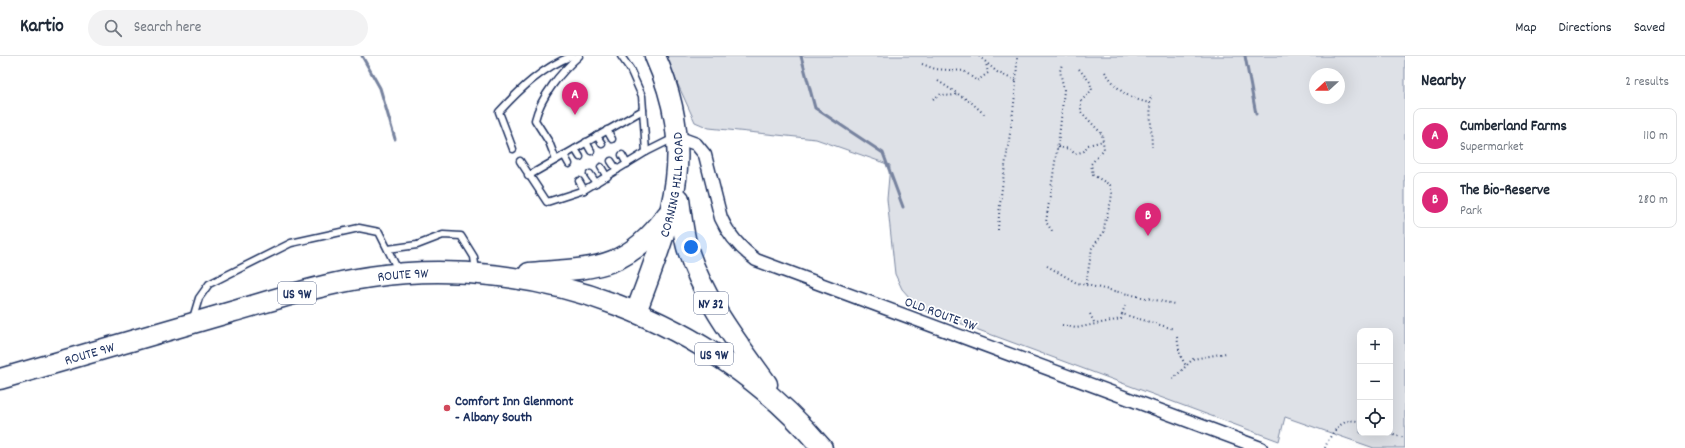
<!DOCTYPE html>
<html lang="en">
<head>
<meta charset="utf-8">
<style>
  :root { --surface:#fff; --page:#f2f2f3; --text:#1f2937; --muted:#747a83; --line:#e0e1e3; --accent:#db2777 }
  body { margin:0; font-family:Dekko,sans-serif; background:var(--page); color:var(--text) }
  .controls { position:absolute; right:12px; bottom:12px; display:grid; overflow:hidden; border-radius:8px; box-shadow:0 4px 16px #0002 }
  .controls button { width:36px; height:36px; display:grid; place-items:center; padding:0; border:0; border-bottom:1px solid var(--line); background:var(--surface); color:var(--text); font:20px sans-serif }
  .compass { position:absolute; left:1309px; top:12px; width:36px; height:36px; border-radius:50%; background:var(--surface); box-shadow:0 4px 16px #0002; rotate:249deg }
  .you { position:absolute; left:691px; top:191px; width:14px; height:14px; margin:-10px; border:3px solid #fff; border-radius:50%; background:#1a73e8; box-shadow:0 0 0 6px #1a73e833 }
  .badge { display:grid; place-items:center; width:26px; height:26px; border-radius:50%; background:var(--accent); color:#fff; font-size:13px; font-weight:700 }
  .pin { position:absolute; translate:-50% -33px; filter:drop-shadow(0 1px 2px #0008) }
  .pin::after { content:''; position:absolute; top:21px; width:14px; height:12px; background:inherit; clip-path:polygon(0 0,100% 0,50% 100%) }
  .list { margin:0; padding:0; list-style:none }
  h2 { display:flex; justify-content:space-between; align-items:center; height:52px; margin:0; padding:0 16px; font-size:17px }
  h2 small { font-size:13px; font-weight:400; color:var(--muted) }
  .list li { display:grid; grid-template-columns:26px 1fr auto; gap:12px; align-items:center; box-sizing:border-box; height:56px; margin:0 8px 8px; padding:0 8px; border:1px solid var(--line); border-radius:8px }
  .list b { display:block; font-size:15px; white-space:nowrap }
  .list p { margin:0; font-size:13px; white-space:nowrap; color:var(--muted) }
  .list em { font-size:13px; font-style:normal; color:var(--muted) }
  .icon { flex:none; width:22px; height:22px; fill:none; stroke:currentColor; stroke-width:2; stroke-linecap:round; stroke-linejoin:round }
  .map { position:relative; flex:none; width:1405px; height:392px; overflow:hidden }
  header { display:flex; align-items:center; gap:24px; box-sizing:border-box; height:56px; padding:0 20px; background:var(--surface); border-bottom:1px solid var(--line) }
  header strong { font-size:19px }
  nav { display:flex; gap:22px; margin-inline-start:auto; font-size:14px }
  .search { width:280px; height:36px; background:var(--page); display:flex; align-items:center; gap:10px; box-sizing:border-box; padding:0 14px; border-radius:22px; color:var(--muted); font-size:15px }
  main { display:flex }
  aside { flex:1; background:var(--surface) }
  .map>svg:first-child { display:block }
  .green { fill:#dee1e7; stroke:#7c88a2; fill-rule:evenodd }
  .lines { fill:none; stroke-linecap:round; stroke-linejoin:round }
  .stream { stroke:#77839f; stroke-width:3 }
  .service-casing { stroke:#1b2f5e; stroke-width:9 }
  .minor-casing { stroke:#1b2f5e; stroke-width:15 }
  .primary-casing { stroke:#1b2f5e; stroke-width:23 }
  .path { stroke:#1b2f5e; stroke-width:2; stroke-dasharray:1 3; stroke-linecap:butt }
  .service { stroke:#fff; stroke-width:6 }
  .minor { stroke:#fff; stroke-width:12 }
  .primary { stroke:#fff; stroke-width:20 }
  .poi-dot { fill:#d1495b; stroke:#fff; stroke-width:1.5 }
  .labels { text-anchor:middle; stroke-width:3.5; stroke-linejoin:round; paint-order:stroke }
  .shield { fill:#fff; stroke:#5f6d8e; stroke-width:1 }
  .shield-label { font-size:13px; font-weight:bold; fill:#1b2f5e }
  .street-label { font-size:14px; fill:#1b2f5e; stroke:#fff }
  .poi-label { font-size:14px; font-weight:bold; fill:#1b2f5e; stroke:#fff; text-anchor:start }
</style>
</head>
<body>
<header>
<strong>Kartio</strong>
<div class="search"><svg class="icon" aria-label="search" viewBox="0 0 24 24"><circle cx="10" cy="10" r="6"/><path d="M15 15l6 6"/></svg>Search here</div>
<nav><a>Map</a><a>Directions</a><a>Saved</a></nav>
</header>
<main>
<div class="map">
<svg width="1405" height="392" viewBox="0 0 1405 392">
  <rect width="100%" height="100%" fill="#fff"/>
  <filter id="ink" filterUnits="userSpaceOnUse"><feTurbulence type="fractalNoise" baseFrequency=".025" numOctaves="2"/><feDisplacementMap in="SourceGraphic" scale="8" xChannelSelector="R" yChannelSelector="G"/><feConvolveMatrix kernelMatrix="1 2 1 2 8 2 1 2 1" color-interpolation-filters="sRGB"/></filter>
  <g filter="url(#ink)">
    <path class="green" d="M665,0H1405V392H1374L1285,361L1279,385L919,252L902,233L895,218L887,143L890,109L816,83L709,72L695,66ZM1315,18H1339V42H1315ZM1360,275H1390V377H1360Z"/>
    <g class="lines">
      <g class="stream">
        <path d="M362,0L380,32L395,83"/>
        <path d="M801,0L815,52L883,97L903,151"/>
        <path d="M1245,0L1256,58"/>
      </g>
      <defs>
        <g id="service">
          <path d="M621,0L630,13L642,40L646,96"/>
          <path d="M607,74L612,83"/>
          <path d="M597,80L602,88"/>
          <path d="M586,86L591,95"/>
          <path d="M513,93L499,56C520,33 543,11 572,0"/>
          <path d="M575,93L580,101"/>
          <path d="M564,99L569,108"/>
          <path d="M622,99L627,108"/>
          <path d="M556,104L549,86L535,64C541,40 561,16 579,0"/>
          <path d="M520,105L547,146L584,134L646,96L674,82"/>
          <path d="M611,105L617,114"/>
          <path d="M601,111L607,121"/>
          <path d="M590,118L596,127"/>
          <path d="M528,120L643,54"/>
          <path d="M579,125L584,134"/>
          <path d="M388,193L417,189L443,179L461,180L474,201L476,215"/>
          <path d="M193,262L199,242L209,228L291,187L359,172L379,176L399,216"/>
        </g>
        <path id="minor" d="M677,81L696,88L705,99L721,162C729,180 740,192 756,204L1261,392"/>
        <g id="primary">
          <path d="M679,143C681,159 683,176 687,191C703,243 736,285 767,328"/>
          <path d="M529,217C593,212 626,215 667,159"/>
          <path id="s1" d="M636,256C671,162 699,99 655,0"/>
          <path id="s2" d="M0,323C77,300 154,278 231,256C277,243 322,228 370,221C536,197 713,263 822,392"/>
        </g>
      </defs>
      <use href="#service" class="service-casing"/>
      <use href="#minor" class="minor-casing"/>
      <use href="#primary" class="primary-casing"/>
      <g class="path">
        <path d="M979,0L997,16L1016,25"/>
        <path d="M922,8L935,13L964,15L977,25L988,17L986,7"/>
        <path d="M1079,13L1090,26L1092,34L1081,45V56L1102,78L1104,93L1091,108L1093,119L1110,129L1112,137L1111,145L1105,166L1104,176L1092,192L1086,228"/>
        <path d="M1105,16C1119,35 1126,42 1150,47L1152,91"/>
        <path d="M938,25L972,47L985,59"/>
        <path d="M933,43L941,38L949,40L959,38"/>
        <path d="M1150,47L1151,39"/>
        <path d="M1058,91L1070,93L1075,98L1084,95L1088,89L1103,85"/>
        <path d="M998,174C1001,115 1017,58 1017,0"/>
        <path d="M1052,175L1046,166L1060,73L1064,34L1060,15L1062,8"/>
        <path d="M1047,210L1077,227L1174,248"/>
        <path d="M1090,258L1095,268"/>
        <path d="M1122,258L1125,250"/>
        <path d="M1062,269L1076,272L1121,263L1122,258L1174,273"/>
        <path d="M1177,281L1180,299L1186,310"/>
        <path d="M1173,323L1193,303L1226,297"/>
        <path d="M1386,377L1405,382"/>
        <path d="M1325,392C1330,378 1343,359 1360,366"/>
      </g>
      <use href="#service" class="service"/>
      <use href="#minor" class="minor"/>
      <use href="#primary" class="primary"/>
    </g>
  </g>
  <circle class="poi-dot" cx="447" cy="352" r="4"/>
  <g class="labels">
    <g class="shield">
      <rect x="278" y="226" width="38" height="22" rx="3"/>
      <rect x="694" y="236" width="34" height="22" rx="3"/>
      <rect x="695" y="287" width="38" height="22" rx="3"/>
    </g>
    <g class="shield-label">
      <text x="297" y="242">US 9W</text>
      <text x="711" y="252">NY 32</text>
      <text x="714" y="303">US 9W</text>
    </g>
    <g class="street-label">
      <text dy="5" stroke="none"><textPath href="#s1" startOffset="133">CORNING HILL ROAD</textPath></text>
      <text dy="5" stroke="none"><textPath href="#s2" startOffset="417">ROUTE 9W</textPath></text>
      <text transform="translate(941 257) rotate(20)" y="5">OLD ROUTE 9W</text>
      <text dy="5" stroke="none"><textPath href="#s2" startOffset="93">ROUTE 9W</textPath></text>
    </g>
    <g class="poi-label">
      <text x="455" y="349">Comfort Inn Glenmont<tspan x="455" dy="16">- Albany South</tspan></text>
    </g>
  </g>
</svg>
<div class="controls">
<button>+</button>
<button>−</button>
<button><svg class="icon" aria-label="locate" viewBox="0 0 24 24"><circle cx="12" cy="12" r="6"/><path d="M12 2v4M12 18v4M2 12h4M18 12h4"/></svg></button>
</div>
<svg class="compass" viewBox="-18 -18 36 36"><path d="M0-13l5 13h-10z" fill="#e53935"/><path d="M0 13l5-13h-10z" fill="#747a83"/></svg>
<div class="you"></div>
<div class="pin badge" style="left:575px;top:59px">A</div>
<div class="pin badge" style="left:1148px;top:180px">B</div>
</div>
<aside>
<h2>Nearby<small>2 results</small></h2>
<ul class="list">
<li><span class="badge">A</span><div><b>Cumberland Farms</b><p>Supermarket</p></div><em>110 m</em></li>
<li><span class="badge">B</span><div><b>The Bio-Reserve</b><p>Park</p></div><em>280 m</em></li>
</ul>
</aside>
</main>
</body>
</html>
